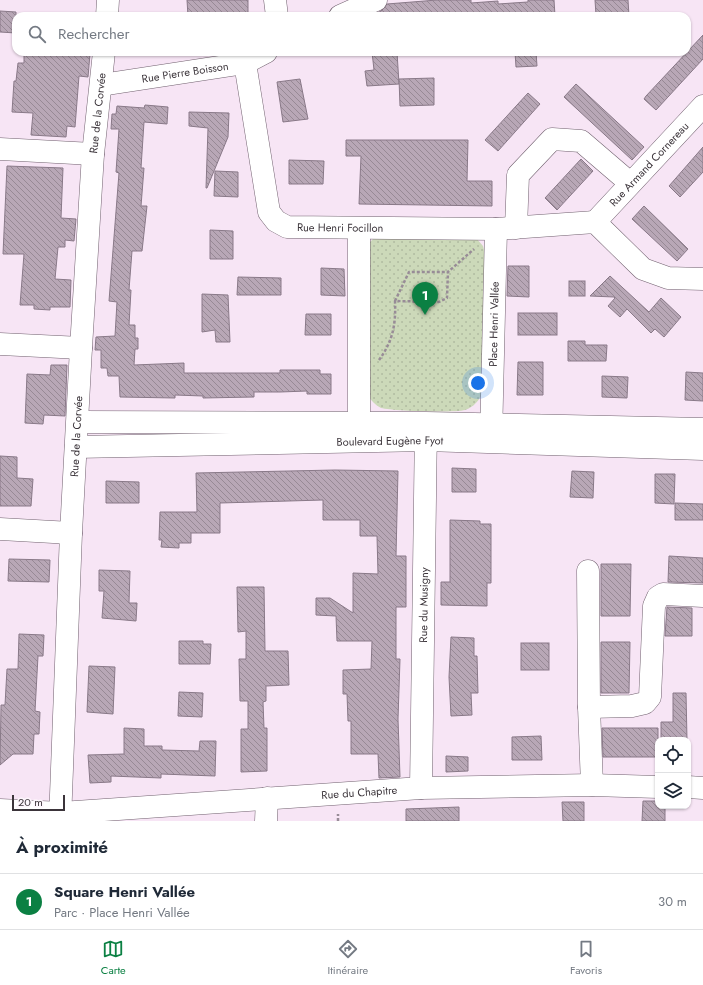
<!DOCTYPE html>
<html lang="fr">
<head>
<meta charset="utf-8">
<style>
  :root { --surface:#fff; --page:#f2f2f3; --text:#1f2937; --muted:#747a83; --line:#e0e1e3; --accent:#0b8043 }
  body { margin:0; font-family:Jost,sans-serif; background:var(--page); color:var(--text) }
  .controls { position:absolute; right:12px; bottom:12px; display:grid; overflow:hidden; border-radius:8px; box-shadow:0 1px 3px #0004 }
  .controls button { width:36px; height:36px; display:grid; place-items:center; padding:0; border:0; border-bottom:1px solid var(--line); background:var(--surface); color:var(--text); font:20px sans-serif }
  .scale { position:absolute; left:12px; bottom:10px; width:53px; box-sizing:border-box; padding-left:4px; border:2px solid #3b343a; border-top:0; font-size:11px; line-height:14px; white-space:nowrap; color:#3b343a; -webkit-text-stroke:3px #fdf6fc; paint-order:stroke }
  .you { position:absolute; left:478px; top:383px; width:14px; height:14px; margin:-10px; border:3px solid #fff; border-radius:50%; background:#1a73e8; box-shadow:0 0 0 6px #1a73e833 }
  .badge { display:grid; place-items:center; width:26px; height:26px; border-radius:50%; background:var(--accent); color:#fff; font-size:13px; font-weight:700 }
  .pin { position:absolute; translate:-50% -33px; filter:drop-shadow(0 1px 2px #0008) }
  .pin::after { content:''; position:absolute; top:21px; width:14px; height:12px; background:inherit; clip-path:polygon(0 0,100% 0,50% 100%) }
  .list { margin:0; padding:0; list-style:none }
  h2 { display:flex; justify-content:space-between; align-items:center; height:52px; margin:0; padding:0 16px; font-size:17px }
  h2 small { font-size:13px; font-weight:400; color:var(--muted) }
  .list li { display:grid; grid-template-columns:26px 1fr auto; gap:12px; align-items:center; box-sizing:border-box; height:56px; padding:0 16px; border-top:1px solid var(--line) }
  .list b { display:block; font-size:15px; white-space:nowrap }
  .list p { margin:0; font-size:13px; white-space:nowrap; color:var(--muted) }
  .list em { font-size:13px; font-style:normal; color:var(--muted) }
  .icon { flex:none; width:22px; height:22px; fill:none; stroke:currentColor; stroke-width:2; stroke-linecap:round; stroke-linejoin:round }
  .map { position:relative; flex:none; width:703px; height:821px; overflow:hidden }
  .search { position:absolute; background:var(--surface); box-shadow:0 1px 3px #0004; left:12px; right:12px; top:12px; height:44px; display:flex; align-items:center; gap:10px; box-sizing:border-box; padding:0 14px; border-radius:12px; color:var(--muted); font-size:15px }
  .sheet { height:108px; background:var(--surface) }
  nav { display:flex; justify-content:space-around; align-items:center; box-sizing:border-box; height:56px; border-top:1px solid var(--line); background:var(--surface); font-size:11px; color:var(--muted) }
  nav a { display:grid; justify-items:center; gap:2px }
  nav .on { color:var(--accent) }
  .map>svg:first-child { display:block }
  .park { fill:url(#park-dots) }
  .building { fill:url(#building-back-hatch); stroke:#897988 }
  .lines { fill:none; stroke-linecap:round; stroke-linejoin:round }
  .minor-casing { stroke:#71616f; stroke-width:23 }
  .path { stroke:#988c97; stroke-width:2.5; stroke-dasharray:3 2; stroke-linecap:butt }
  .minor { stroke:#fff; stroke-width:22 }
  .labels { text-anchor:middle; stroke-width:3; stroke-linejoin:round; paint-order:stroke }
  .street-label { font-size:11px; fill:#3b343a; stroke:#fdf6fc }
</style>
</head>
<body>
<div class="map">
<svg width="703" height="821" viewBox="0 0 703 821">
  <defs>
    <pattern id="park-dots" width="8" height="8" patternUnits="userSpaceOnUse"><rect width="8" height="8" fill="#ccd9b9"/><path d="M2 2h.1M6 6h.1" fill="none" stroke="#b0bba0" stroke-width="1.8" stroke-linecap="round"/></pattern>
    <pattern id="building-back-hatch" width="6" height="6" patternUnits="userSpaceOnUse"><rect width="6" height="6" fill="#b8a7b6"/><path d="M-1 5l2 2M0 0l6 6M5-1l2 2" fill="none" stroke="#978995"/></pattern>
  </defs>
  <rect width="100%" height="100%" fill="#f7e5f5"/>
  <path class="park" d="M374,238L477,239L483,246L485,253L483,393C479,400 474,407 465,410C455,413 392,411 381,408C375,405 371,400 367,395L369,243Z"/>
  <g class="building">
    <path d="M187,0H248V16H188Z"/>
    <path d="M437,0H471V3L498,1V4L528,2V0H554L555,16H372L381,11L387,4Z"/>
    <path d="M595,0H628L629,16L596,15Z"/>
    <path d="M0,11L16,12V33L0,32Z"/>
    <path d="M703,35V59L656,110L644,99L646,96Z"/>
    <path d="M24,52L90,54L88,77L79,76L75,127L67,126L66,137L31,135L33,113L12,112L14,81H16L18,63H24Z"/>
    <path d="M372,52H397L399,84L367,86L365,71L374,70Z"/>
    <path d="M515,52H536L537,66L516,67Z"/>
    <path d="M434,78V105L400,106L399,79Z"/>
    <path d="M300,79L308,119L283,122L277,82Z"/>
    <path d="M576,84L644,147L632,160L564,97Z"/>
    <path d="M528,93L540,104L498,151L485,140Z"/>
    <path d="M145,105L168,107L167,124L144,122L141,168H144L141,206H147L142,251H132L129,290H131L129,325H135V338H138V349H135L134,365L184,363V373H280V370H320V374H331V394H307V391L280,392H254V397L203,398V396L175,395V398L120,397L119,376H108L107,368H101V350H95L96,337L115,336L117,302L109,301L119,173L116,172L119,129H111L112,114H116L117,106L144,108Z"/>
    <path d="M189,112L229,113L228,137L207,188H206L208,128L189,126Z"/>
    <path d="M346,140H468L467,181H492V206L359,204L361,156H346Z"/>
    <path d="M703,147V172L680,197L669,186Z"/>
    <path d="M581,159L593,171L557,210L545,198Z"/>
    <path d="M289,160L324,161L323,184H289Z"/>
    <path d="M7,166L63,168L61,218L76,219L74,241L65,240V247H58L55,279L71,280L70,307H50V310L34,309V305H20L24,254H3Z"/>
    <path d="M215,171L238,172V197L214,196Z"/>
    <path d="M644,206L688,249L677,261L632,219Z"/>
    <path d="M210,230L233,231V259H210Z"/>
    <path d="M508,266H529V297L507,296Z"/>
    <path d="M321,268L344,269L345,296L321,295Z"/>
    <path d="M610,276L649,312L661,298L681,317L664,337L655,329L651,333L627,309L620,317L608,306L615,298L614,297L590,296Z"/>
    <path d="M238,277L281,278V295H237Z"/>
    <rect x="569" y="281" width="16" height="15"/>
    <path d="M202,294L228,295L230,342H216L215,330L202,332Z"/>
    <rect x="518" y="313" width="39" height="22"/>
    <path d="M306,314H331V335H305Z"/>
    <path d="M568,341H585V345H607L606,361H568Z"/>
    <path d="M518,362H543V395H517Z"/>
    <path d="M51,365H67L65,416L44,415L43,424L25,423L27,374L50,375Z"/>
    <path d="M686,372L703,373V401L685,400Z"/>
    <path d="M602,376L628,377L627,398L602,397Z"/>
    <path d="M0,456L17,457V478L33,479L31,506H0Z"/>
    <path d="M452,468L476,469V492H452Z"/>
    <path d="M335,470L398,471L396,556H406V607H396V659H400L398,719L400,777L379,778L378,754H351V721H348L347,694H343V670L371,669L372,641H337L336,616L316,615V598H330L353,613V573L378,574L377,536H360V520H323V500L220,503V533H191V543H179V548L161,547L162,540H159L160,512H197L196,473Z"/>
    <path d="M572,471L594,472L593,498L570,497Z"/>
    <path d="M655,474H675L674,504L655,503Z"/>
    <path d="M106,481L139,482V503H106Z"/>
    <path d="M675,503L703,504V520H675Z"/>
    <path d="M450,520L480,521V524H491V583H487V606L441,605V582H450Z"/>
    <path d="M669,556L703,558V583L668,582Z"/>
    <path d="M9,559L50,560L49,582L8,581Z"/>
    <path d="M601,564H631L630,616H601Z"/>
    <path d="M99,570L130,571L129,603H137L136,621L102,618L104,591H99Z"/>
    <path d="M237,587H264L265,651H288L289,685L266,686V701L263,702L264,728H267V771L241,772V729H248V701H240L239,659H246V631L238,632Z"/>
    <path d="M667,607L692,608V636H665Z"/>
    <path d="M19,634L44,635L43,656H38L35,711L40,712L39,734H34L33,754H13L0,765L1,705H5L7,669H18Z"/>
    <path d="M451,637L474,638V656H477L478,693H471L472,715L451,716L449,677Z"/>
    <path d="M179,641H203V644H211L210,664H179Z"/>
    <path d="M601,642H630L629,693H601Z"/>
    <rect x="521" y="643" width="28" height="27"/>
    <path d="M89,666L115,667L113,714L87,712Z"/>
    <path d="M179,692L203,693L202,717L178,716Z"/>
    <path d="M673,693H686L687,740H661V722H673Z"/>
    <path d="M124,728L144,729V746H162V750L199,751L200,741H216L215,776L161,774V778L111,776V782L90,783L88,755L124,754Z"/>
    <path d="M602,728H658V757H603Z"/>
    <path d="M541,736L542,760H512V737Z"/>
    <path d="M446,756L468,757V771L446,772Z"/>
    <path d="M643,801H658V806H665V821H642Z"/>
    <path d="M562,802H584V821H563Z"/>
    <path d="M459,807V821H406V809Z"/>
  </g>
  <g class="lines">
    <defs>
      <g id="minor">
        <path d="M275,0L277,16"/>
        <path d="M107,16L108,0"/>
        <path d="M340,16L376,0"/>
        <path id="s1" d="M245,63L269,212L276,221L287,227L496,229L595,222L643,269L668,278L703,279"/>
        <path id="s2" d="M101,85L245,63L266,52"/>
        <path d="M0,149L93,154"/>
        <path id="s3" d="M595,222L703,106"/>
        <path d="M516,228L518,175L552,139L581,141L630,183"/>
        <path d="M0,344L81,348"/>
        <path d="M78,422L426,423L703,429"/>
        <path d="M359,436V229"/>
        <path id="s4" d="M491,438L496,229"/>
        <path id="s5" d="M76,447L426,440L703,449"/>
        <path d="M0,529L71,533"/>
        <path d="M588,571L589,707"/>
        <path d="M592,785L589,707L632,706L645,703L650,697L654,606L658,597L663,594L703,596"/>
        <path d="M688,787L703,788"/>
        <path id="s6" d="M421,788L426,425"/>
        <path id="s7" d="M0,810L61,813L421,788L592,785L658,787"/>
        <path id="s8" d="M60,821L71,533L81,348L93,154L104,52"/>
        <path d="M266,821L267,798"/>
      </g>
    </defs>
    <use href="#minor" class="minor-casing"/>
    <g class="path">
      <path d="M395,301L409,272H448"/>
      <path d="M379,360C393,341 396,324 395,301L439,302L447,298L448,272L474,249"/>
      <path d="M338,821V814"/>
    </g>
    <use href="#minor" class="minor"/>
  </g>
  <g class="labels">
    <g class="street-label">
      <text dy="4" stroke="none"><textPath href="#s2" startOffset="85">Rue Pierre Boisson</textPath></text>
      <text dy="4" stroke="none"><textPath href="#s8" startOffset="709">Rue de la Corvée</textPath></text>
      <text dy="4" stroke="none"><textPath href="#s3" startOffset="79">Rue Armand Cornereau</textPath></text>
      <text dy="4" stroke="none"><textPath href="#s1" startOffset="228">Rue Henri Focillon</textPath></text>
      <text dy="4" stroke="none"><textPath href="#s4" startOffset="114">Place Henri Vallée</textPath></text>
      <text dy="4" stroke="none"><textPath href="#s8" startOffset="385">Rue de la Corvée</textPath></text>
      <text dy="4" stroke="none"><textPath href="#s5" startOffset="314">Boulevard Eugène Fyot</textPath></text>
      <text dy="4" stroke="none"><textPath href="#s6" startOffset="183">Rue du Musigny</textPath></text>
      <text dy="4" stroke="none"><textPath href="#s7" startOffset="360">Rue du Chapitre</textPath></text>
    </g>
  </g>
</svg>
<div class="controls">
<button><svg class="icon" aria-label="locate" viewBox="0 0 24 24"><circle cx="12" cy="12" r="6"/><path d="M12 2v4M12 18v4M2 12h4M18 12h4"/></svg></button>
<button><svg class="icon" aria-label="layers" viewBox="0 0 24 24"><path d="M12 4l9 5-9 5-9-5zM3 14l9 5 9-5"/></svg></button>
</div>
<div class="scale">20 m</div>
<div class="you"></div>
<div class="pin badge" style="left:425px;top:315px">1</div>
<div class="search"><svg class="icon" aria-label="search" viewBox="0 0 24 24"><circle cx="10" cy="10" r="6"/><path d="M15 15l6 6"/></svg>Rechercher</div>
</div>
<section class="sheet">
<h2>À proximité<small></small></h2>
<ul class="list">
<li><span class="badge">1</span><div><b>Square Henri Vallée</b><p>Parc · Place Henri Vallée</p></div><em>30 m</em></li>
</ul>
</section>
<nav>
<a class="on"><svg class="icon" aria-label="map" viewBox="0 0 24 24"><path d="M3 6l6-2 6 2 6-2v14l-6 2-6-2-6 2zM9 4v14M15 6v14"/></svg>Carte</a>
<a><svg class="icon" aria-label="directions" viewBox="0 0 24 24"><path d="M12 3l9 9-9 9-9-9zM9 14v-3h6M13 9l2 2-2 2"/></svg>Itinéraire</a>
<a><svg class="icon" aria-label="saved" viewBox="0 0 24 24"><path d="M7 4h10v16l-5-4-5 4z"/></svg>Favoris</a>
</nav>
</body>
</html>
